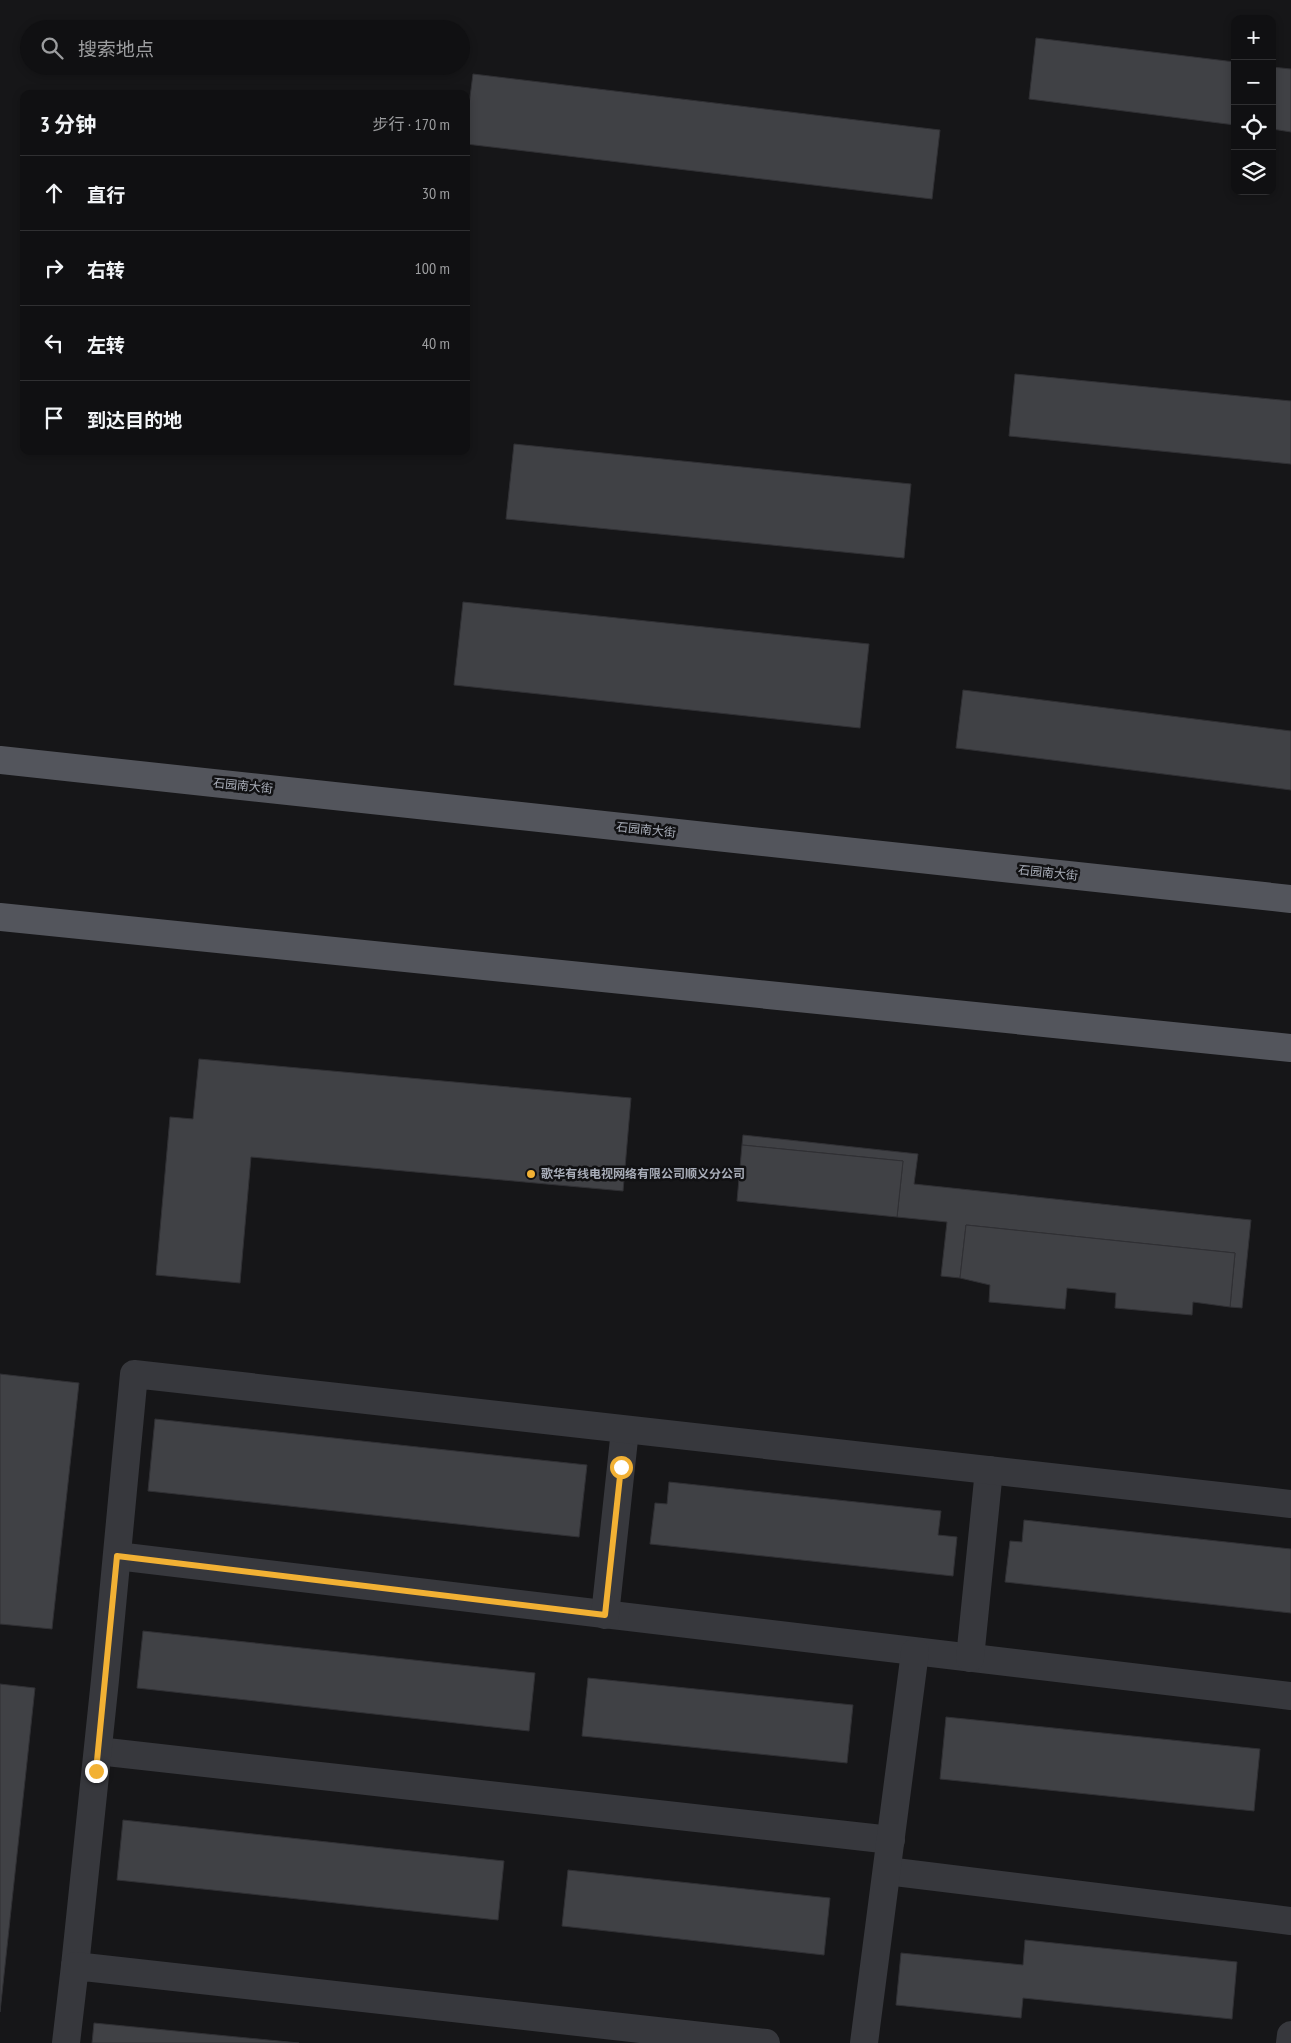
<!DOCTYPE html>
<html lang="zh">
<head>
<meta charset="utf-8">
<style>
  :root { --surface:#101012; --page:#19191b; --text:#f1f3f6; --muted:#9c9d9f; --line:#303032 }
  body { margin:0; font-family:"PT Sans Narrow","Noto Sans SC",sans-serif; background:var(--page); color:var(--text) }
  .controls { position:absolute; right:15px; top:15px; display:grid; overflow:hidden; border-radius:10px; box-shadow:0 2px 8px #0003 }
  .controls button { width:45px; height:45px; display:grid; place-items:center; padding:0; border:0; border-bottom:1px solid var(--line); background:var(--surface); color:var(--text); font:25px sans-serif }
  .stop { position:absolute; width:15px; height:15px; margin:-11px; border:4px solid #f2b134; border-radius:50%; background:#fff }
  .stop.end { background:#f2b134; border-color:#fff; box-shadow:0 1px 5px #0008 }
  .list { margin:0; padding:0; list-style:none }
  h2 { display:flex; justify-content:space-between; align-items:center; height:65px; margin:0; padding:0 20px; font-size:21px }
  h2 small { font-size:16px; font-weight:400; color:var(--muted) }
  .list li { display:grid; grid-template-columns:32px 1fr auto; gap:15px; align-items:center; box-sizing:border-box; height:75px; padding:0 20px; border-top:1px solid var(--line) }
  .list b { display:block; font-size:19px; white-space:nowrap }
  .list em { font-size:16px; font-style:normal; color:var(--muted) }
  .icon { flex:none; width:28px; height:28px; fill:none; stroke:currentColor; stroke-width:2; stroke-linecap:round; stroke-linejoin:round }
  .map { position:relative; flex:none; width:1291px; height:2043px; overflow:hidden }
  .search { position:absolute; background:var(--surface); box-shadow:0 2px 8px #0003; left:20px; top:20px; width:450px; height:55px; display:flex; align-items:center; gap:12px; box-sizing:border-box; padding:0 18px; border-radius:28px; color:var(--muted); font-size:19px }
  .panel { position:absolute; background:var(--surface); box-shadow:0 2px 8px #0003; left:20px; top:90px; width:450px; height:365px; border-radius:10px }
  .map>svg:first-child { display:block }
  .building { fill:#404145; stroke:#303034 }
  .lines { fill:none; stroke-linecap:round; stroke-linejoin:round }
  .minor { stroke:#37383d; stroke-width:28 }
  .major { stroke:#53555c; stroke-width:28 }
  .route { stroke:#f2b134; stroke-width:6 }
  .poi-dot { fill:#f2b134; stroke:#111113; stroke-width:2 }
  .labels { text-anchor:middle; stroke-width:5; stroke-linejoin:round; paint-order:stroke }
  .street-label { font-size:12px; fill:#a8adb8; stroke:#111113 }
  .poi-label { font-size:12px; font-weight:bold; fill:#a8adb8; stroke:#111113; text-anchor:start }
</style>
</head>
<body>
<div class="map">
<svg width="1291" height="2043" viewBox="0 0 1291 2043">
  <rect width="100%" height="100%" fill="#161618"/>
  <g class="building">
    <path d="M1036,38L1235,62V125L1029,99Z"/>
    <path d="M1272,67L1291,69V132L1272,129Z"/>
    <path d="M473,74L940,130L932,199L466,144V128Z"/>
    <path d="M1015,374L1291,401V464L1009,436Z"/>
    <path d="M514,444L911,484L904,558L506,519Z"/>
    <path d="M463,602L869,644L860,728L454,685Z"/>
    <path d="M963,690L1291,731V790L956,748Z"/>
    <path d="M199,1059L631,1098L623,1191L251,1157L240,1283L156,1275L170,1117L193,1119Z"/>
    <path d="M743,1135L918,1154L914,1184L1251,1220L1242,1308L1230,1307L1235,1253L966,1225L960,1278L941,1276L947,1222L897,1217L903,1161L742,1145Z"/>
    <path d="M742,1145L903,1161L897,1217L737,1201Z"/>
    <path d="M966,1225L1235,1253L1230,1307L1193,1302L1192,1315L1115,1308L1116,1293L1067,1288L1065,1309L989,1302L990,1285L960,1278Z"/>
    <path d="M0,1374L79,1383L52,1629L0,1624Z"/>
    <path d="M155,1419L587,1465L579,1537L148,1491Z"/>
    <path d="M669,1482L941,1511L938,1535L957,1537L953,1576L650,1544L655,1503L667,1504Z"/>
    <path d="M1024,1520L1291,1549V1613L1005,1582L1010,1541L1022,1542Z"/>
    <path d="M143,1631L535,1673L529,1731L137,1688Z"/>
    <path d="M588,1678L853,1705L847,1763L582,1736Z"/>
    <path d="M0,1684L35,1688L0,2012Z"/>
    <path d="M946,1717L1260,1749L1254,1811L940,1779Z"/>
    <path d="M123,1820L504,1861L498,1920L117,1880Z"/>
    <path d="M568,1870L830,1898L824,1955L562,1926Z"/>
    <path d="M1025,1940L1237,1962L1232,2019L1023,1998L1021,2018L896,2005L901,1953L1023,1965Z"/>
    <path d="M94,2023L299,2043H92Z"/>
  </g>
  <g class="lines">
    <g class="minor">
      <path d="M117,1556L1291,1696"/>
      <path d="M605,1615L625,1430"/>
      <path d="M970,1658L989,1470"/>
      <path d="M98,1751L891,1840"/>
      <path d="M887,1871L1291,1921"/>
      <path d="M75,1966L105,1680L134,1374L1291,1504"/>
      <path d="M66,2043L75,1966L766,2043"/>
      <path d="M864,2043L915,1652"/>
      <path d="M1290,2043L1291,2035"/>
    </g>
    <g class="major">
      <path d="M0,760L1291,899"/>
      <path d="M0,917L1291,1048"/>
    </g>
  </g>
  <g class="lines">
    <path class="route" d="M96,1771L117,1556L605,1615L621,1467"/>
  </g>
  <circle class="poi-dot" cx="531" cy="1174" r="5"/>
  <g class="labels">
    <g class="street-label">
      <text transform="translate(243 786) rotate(6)" y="4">石园南大街</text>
      <text transform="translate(646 830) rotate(6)" y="4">石园南大街</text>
      <text transform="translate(1048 873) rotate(6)" y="4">石园南大街</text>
    </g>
    <g class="poi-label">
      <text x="541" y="1178">歌华有线电视网络有限公司顺义分公司</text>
    </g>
  </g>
</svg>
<div class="controls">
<button>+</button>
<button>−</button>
<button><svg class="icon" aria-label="locate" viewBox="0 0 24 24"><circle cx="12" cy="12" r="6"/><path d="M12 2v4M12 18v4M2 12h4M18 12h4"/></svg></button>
<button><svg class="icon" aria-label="layers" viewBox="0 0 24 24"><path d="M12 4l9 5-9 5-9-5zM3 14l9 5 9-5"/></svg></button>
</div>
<div class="stop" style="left:621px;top:1467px"></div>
<div class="stop end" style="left:96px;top:1771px"></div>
<div class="search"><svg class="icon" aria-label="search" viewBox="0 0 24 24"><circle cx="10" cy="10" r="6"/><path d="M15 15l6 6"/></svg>搜索地点</div>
<section class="panel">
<h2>3 分钟<small>步行 · 170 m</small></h2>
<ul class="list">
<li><svg class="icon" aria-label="ahead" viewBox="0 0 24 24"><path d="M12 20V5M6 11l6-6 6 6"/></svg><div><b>直行</b></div><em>30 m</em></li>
<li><svg class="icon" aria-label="right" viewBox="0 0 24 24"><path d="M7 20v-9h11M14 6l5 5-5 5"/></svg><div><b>右转</b></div><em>100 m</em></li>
<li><svg class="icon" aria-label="left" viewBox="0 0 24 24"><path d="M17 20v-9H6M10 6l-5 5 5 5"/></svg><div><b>左转</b></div><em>40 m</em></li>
<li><svg class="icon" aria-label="arrive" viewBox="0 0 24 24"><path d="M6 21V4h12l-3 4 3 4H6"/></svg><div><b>到达目的地</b></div></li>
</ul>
</section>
</div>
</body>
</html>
